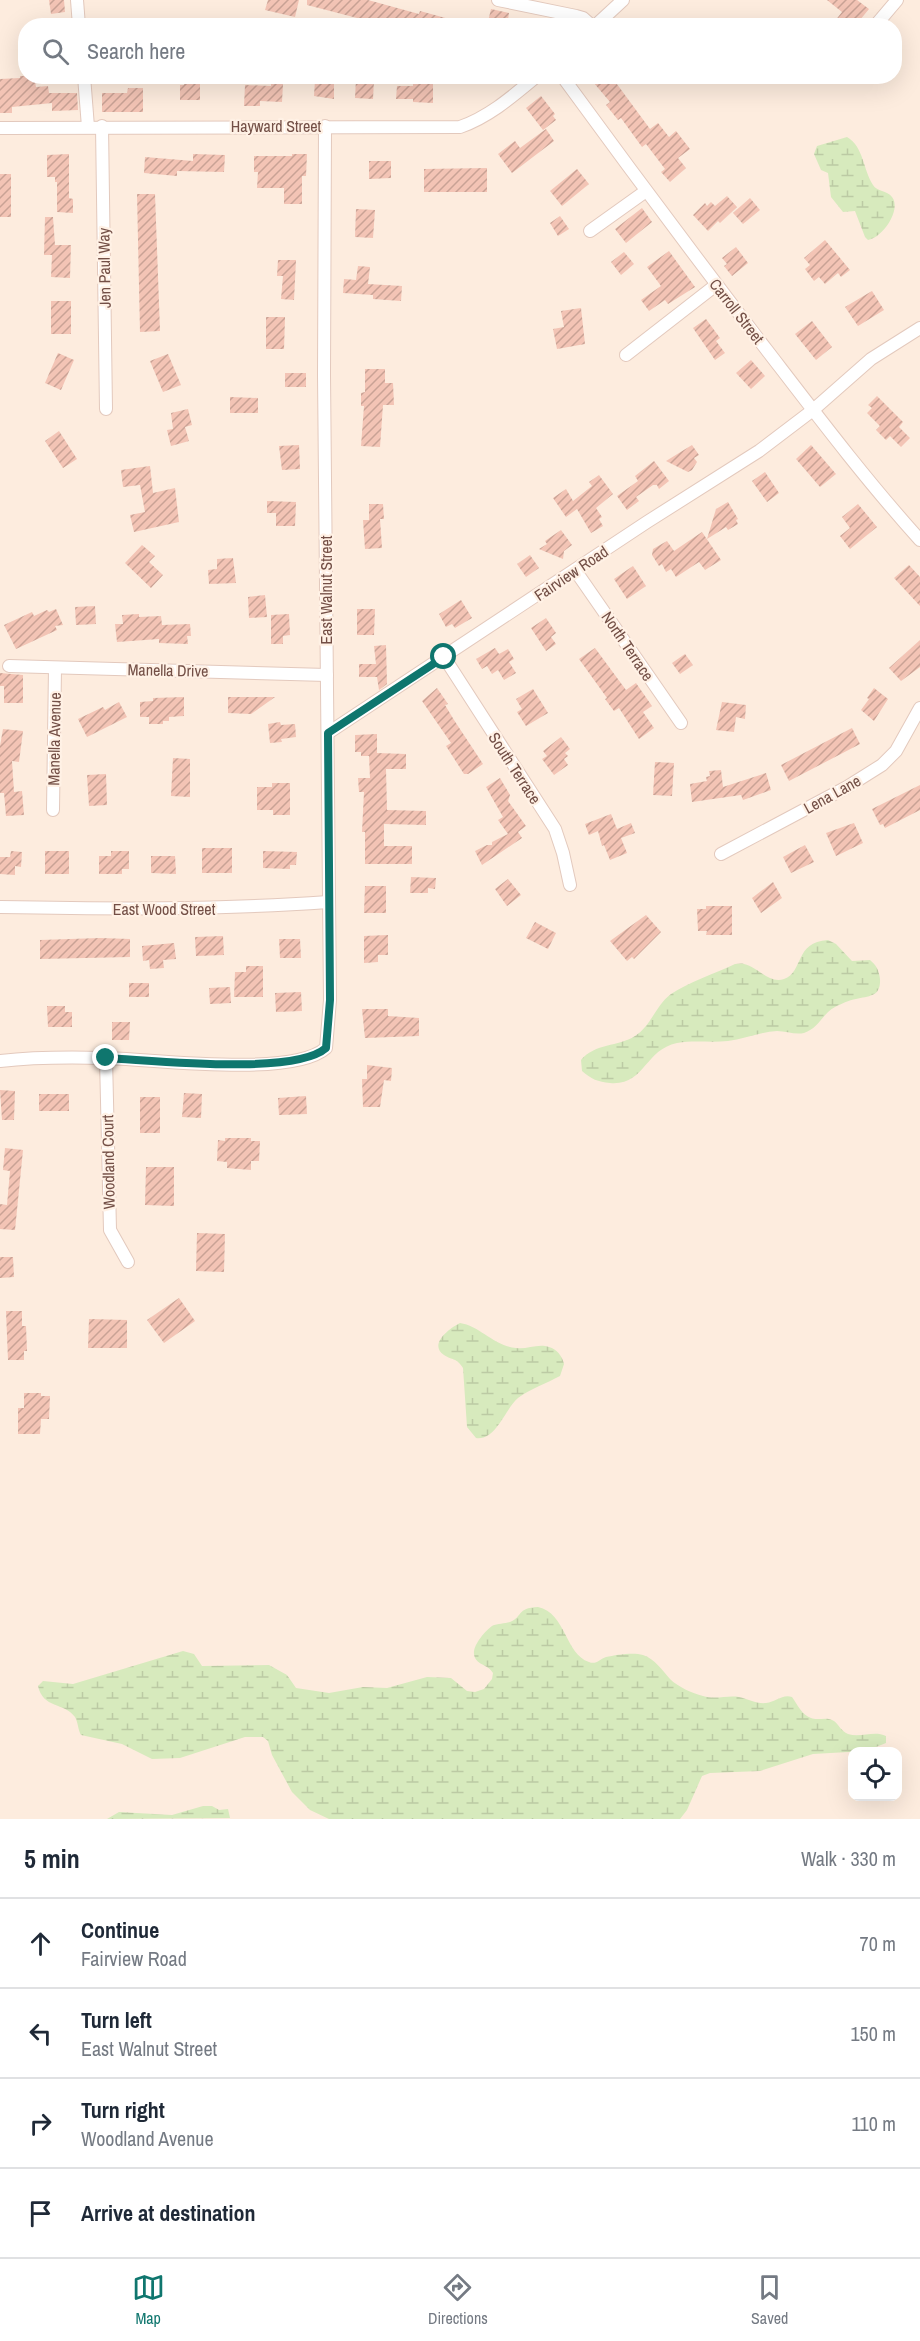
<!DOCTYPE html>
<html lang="en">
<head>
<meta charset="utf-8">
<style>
  :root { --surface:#fff; --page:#f6f6f7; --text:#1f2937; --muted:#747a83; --line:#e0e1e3; --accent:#0f766e }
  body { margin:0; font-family:"Archivo Narrow",sans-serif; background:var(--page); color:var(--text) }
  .controls { position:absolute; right:18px; bottom:18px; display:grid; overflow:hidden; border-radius:12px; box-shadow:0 6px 24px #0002 }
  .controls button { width:54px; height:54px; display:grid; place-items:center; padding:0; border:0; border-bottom:2px solid var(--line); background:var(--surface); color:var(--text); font:30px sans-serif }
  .stop { position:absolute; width:18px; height:18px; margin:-14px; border:4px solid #0f766e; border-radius:50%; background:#fff }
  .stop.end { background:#0f766e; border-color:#fff; box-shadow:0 2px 6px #0008 }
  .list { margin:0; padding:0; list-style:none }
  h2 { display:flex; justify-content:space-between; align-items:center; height:78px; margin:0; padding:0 24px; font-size:26px }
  h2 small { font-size:20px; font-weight:400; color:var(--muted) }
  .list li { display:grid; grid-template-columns:39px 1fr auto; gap:18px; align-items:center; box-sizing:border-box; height:90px; padding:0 24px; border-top:2px solid var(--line) }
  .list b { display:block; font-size:22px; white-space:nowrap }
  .list p { margin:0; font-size:20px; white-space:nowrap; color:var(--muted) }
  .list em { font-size:20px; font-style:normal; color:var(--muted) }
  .icon { flex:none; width:33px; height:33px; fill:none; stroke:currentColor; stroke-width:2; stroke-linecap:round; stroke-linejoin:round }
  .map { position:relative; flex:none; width:920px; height:1819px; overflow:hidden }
  .search { position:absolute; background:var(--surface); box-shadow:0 6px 24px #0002; left:18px; right:18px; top:18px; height:66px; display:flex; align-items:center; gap:15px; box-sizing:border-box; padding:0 21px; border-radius:24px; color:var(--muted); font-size:22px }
  .sheet { height:438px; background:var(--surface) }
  nav { display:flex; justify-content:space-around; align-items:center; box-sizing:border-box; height:84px; border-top:2px solid var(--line); background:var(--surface); font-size:16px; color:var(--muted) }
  nav a { display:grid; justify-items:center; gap:3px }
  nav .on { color:var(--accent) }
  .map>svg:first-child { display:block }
  .wetland { fill:url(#wetland-marsh) }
  .building { fill:url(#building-hatch) }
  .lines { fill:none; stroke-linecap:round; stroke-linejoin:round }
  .street-casing { stroke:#e3c9bd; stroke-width:14 }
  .street { stroke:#fff; stroke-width:12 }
  .route { stroke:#0f766e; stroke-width:8 }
  .labels { text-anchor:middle; stroke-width:4.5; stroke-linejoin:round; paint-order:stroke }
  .street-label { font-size:16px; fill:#734f46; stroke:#fff1e5 }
</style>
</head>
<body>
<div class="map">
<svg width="920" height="1819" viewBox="0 0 920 1819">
  <defs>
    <pattern id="wetland-marsh" width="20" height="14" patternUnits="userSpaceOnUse" patternTransform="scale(1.5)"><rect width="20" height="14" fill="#d7eabd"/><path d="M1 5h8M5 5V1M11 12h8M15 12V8" fill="none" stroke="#bccaa4"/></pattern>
    <pattern id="building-hatch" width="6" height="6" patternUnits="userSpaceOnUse" patternTransform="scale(1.5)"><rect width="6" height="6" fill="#f3c4b5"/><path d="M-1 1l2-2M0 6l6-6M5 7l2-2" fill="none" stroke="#c9a295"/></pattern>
  </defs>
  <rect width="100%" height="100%" fill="#fdecde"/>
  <g class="wetland">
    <path d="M847,137C864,147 863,170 873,185C877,192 887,190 892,197C902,210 882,238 868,240L865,237L855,211L843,212L831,197L828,173L821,170L814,154L817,146Z"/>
    <path d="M828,940L836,944L852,961L870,960C876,965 879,970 880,979C881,997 869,996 856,999C849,1000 841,1004 835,1007C822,1014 819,1028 804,1033C795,1035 786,1031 777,1031C760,1032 744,1039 728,1041C711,1043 694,1040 677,1043C644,1050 645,1086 610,1083C598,1082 591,1079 582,1071L581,1060C595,1043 618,1047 635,1036C651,1026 656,1005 671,994C687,983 716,973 735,964C738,964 741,963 744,964C758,967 769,984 784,979C804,972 794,942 828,940Z"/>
    <path d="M460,1323C480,1326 494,1346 516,1348C526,1350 538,1343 549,1347C557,1349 562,1356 564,1364L560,1376C547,1383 530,1389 518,1398C505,1409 496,1441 476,1438L467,1427L463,1368C456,1357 453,1361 444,1355C428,1344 450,1328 460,1323Z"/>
    <path d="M538,1607C566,1613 565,1654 589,1662C596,1665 600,1659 606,1657C616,1655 633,1652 643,1655C655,1659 662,1670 670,1679C678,1687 692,1693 703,1696C716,1700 727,1695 739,1697C748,1699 757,1704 766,1703C776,1702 782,1694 792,1697C797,1704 802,1715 811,1718C818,1721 827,1716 834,1721C839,1725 841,1731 848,1734C861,1738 874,1730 886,1736V1743L866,1751L813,1754L760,1771L710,1773L702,1776L687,1810L680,1819H329L310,1810L292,1792L272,1755L268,1741L263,1737H245L180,1758L152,1759L122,1744L81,1735C78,1730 78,1722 75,1717C64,1702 43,1709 38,1686L43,1681L73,1684L183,1651L194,1654L202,1666L269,1665L287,1675L296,1688L329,1693L363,1687L387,1688L427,1677L451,1678L467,1691L475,1692L484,1689L492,1679L493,1673C488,1664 475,1665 474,1654C473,1645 485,1631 492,1626C498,1623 504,1624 510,1622C523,1617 516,1608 538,1607Z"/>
    <path d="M203,1806H212L219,1810L228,1809L230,1818L107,1819L119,1812L172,1815Z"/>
  </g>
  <g class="building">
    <path d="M49,0H64L65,12L51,14Z"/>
    <path d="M268,0H299L295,17L265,10Z"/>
    <path d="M307,0H368L419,14L420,11L460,22V26H388L307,5Z"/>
    <path d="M827,0H857L869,9L855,26H831L842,12Z"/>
    <path d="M491,9L509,13L507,26H487Z"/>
    <path d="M20,76H34L36,87L48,86L49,93H77L78,110L52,111V103L12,107V113H0V79L20,78Z"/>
    <path d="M184,76H200V100H180V85H184Z"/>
    <path d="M588,76H611L650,129L658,123L669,137L676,131L690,149L678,158L686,168L670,182L661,172L665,169L646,144L642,147L621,118L618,120L606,105L610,102Z"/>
    <path d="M356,79L374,80L373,99L355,98Z"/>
    <path d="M315,80L334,81V99L314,96Z"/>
    <path d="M413,81H433V103L413,102V99H396L397,86H413Z"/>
    <path d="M271,84H283L282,102L260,101V106H244L245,85L271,86Z"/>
    <path d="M128,88H143V112H102V93H127Z"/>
    <path d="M541,96L555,114L553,116L556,120L543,130L526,108Z"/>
    <path d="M546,129L554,141L512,173L498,154L515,141L520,148Z"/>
    <path d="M69,154V198L73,199V213L57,212V182H55V177H47V155Z"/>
    <path d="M193,154L225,155L224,172L177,171V176L144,173L145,157L193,161Z"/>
    <path d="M292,154H307L306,176H302V204H284V188H257L258,172H254V156H292Z"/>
    <path d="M369,161H391V178L369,179Z"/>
    <path d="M487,168V192H424V169Z"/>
    <path d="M577,169L589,184L562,206L550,191Z"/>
    <rect x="0" y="174" width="11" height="43"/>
    <path d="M137,194H155L160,331L140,332Z"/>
    <path d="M727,196L737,207L720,223L718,221L708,231L693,215L705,203L707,206L711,202L715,206Z"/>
    <path d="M750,198L760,210L743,224L733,213Z"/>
    <path d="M642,208L652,222L626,243L615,229Z"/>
    <path d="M356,209L375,210L373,238L355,237Z"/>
    <path d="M560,216L569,229L558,236L550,223Z"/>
    <path d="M45,217H53L55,245H71L70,278L51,277L52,255H44Z"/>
    <path d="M825,240L850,270L841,277L838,273L825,284L819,277L814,281L805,269L810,265L804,258Z"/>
    <path d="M736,247L748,263L732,276L724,266L727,264L722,258Z"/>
    <path d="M669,251L695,287L668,304L665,300L649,311L641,300L661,286L647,267Z"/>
    <path d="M624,252L634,264L621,275L611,262Z"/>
    <path d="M278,260H296L294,300L281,299L283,276H277Z"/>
    <path d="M358,266L370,267L368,284L402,286L401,301L373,299V295L343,293L344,279L356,280Z"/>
    <path d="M872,291L884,310L858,326L845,307Z"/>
    <rect x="51" y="301" width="20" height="33"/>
    <path d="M581,308L585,344L557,349L553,329L564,327L561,311Z"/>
    <path d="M266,317H285L284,349H266Z"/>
    <path d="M706,319L720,338L716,341L725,353L715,360L693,328Z"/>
    <path d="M812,321L832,347L816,360L795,334Z"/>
    <path d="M58,353L74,360L61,390L45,383Z"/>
    <path d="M168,354L181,385L163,392L150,361Z"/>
    <path d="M751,360L765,376L751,389L736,373Z"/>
    <path d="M365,369H385V383H393L394,405H383L380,447L361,446L364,406H361V393L365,392Z"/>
    <rect x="285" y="373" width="21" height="14"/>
    <path d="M877,396L903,422L899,427L910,438L901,447L890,436L886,440L876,430L880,426L867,413L872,408L868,405Z"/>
    <path d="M230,397L258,398V413H230Z"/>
    <path d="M188,409L192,425L185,427L189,441L171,446L167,430L173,429L171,413Z"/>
    <path d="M59,431L77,459L63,468L45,441Z"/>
    <path d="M299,445L300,469L282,470L279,446Z"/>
    <path d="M692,445L699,455L694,458L697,462L692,470L688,472L666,461Z"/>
    <path d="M811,445L836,474L820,487L796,459Z"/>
    <path d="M654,461L669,481L659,489L657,485H653L636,497L639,501L627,510L617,496L638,481L635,476Z"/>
    <path d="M150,466L153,493L175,488L179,522L134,532L130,515L145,512L140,485L123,487L121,470Z"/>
    <path d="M765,472L779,493L767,502L752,481Z"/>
    <path d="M599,475L613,494L596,508L602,517L599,519L603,526L591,533L577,509L566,517L553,498L566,489L573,501L592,486L589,482Z"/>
    <path d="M267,501L296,502L295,526H276V513H267Z"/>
    <path d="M728,502L738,519L736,520L738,524L728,530L726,527L707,539L716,509Z"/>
    <path d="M369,504H383L384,519H380L382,548L365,549L363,520H369Z"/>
    <path d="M858,504L877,527L850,549L840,536L850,528L842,517Z"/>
    <path d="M561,530L572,545L564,551L563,559L539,549L547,544L545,541Z"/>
    <path d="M702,532L721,560L705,570L699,562L676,577L671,569L666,572L662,564L659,566L652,555L653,549L667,541L674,551Z"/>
    <path d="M142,545L155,556L149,562L163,575L151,588L125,563Z"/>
    <path d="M530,555L539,568L526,577L517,564Z"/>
    <path d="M233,558L236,583L209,584L208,570L217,569V559Z"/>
    <path d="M909,565L920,577V606L894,578Z"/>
    <path d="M633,566L646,586L627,599L614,579Z"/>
    <path d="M265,595L267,617L249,618L248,597Z"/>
    <path d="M461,600L472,618L455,628L452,624L446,627L439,614Z"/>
    <path d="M95,606L96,624L76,625L75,607Z"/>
    <path d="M56,609L63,625L55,626L57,630L16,649L4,625L32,612L34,616L47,610L49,612Z"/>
    <path d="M357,609H375L374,635H357Z"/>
    <path d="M139,614V617L161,616L162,625L190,624L191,636H187L188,644L159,643V639L117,642L115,624H123L122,615Z"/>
    <path d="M289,614L290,635L283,636V644H271V615Z"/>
    <path d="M546,618L556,633L551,637L556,644L546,651L531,628Z"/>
    <path d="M920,640V667L901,681L889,668Z"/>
    <path d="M386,645L387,684L379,690L377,677H359V664H376L374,646Z"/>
    <path d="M495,648L499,654L508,649L514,659L509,662L516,673L504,680L498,670L492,674L487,666L482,669L476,659Z"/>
    <path d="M595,648L626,690L636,683L652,706L643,712L654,728L639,739L619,708L614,711L605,699L607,698L579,659Z"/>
    <path d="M685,654L693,665L680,674L672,663Z"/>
    <path d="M0,673L23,675V703H4V686H0Z"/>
    <path d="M437,688L448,704L445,705L454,720L483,764L468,774H464L446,746L451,743L422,701Z"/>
    <path d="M874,688L888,699L874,721L861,710L869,699L867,698Z"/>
    <path d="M533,689L548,713L526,726L517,712L522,709L516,699Z"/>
    <path d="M184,697V716L169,717V721H163V724H149V717H140V702L153,701V698Z"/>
    <path d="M228,697H275L251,714L228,713Z"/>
    <path d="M119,702L127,717L87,737L78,719L103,707L105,710Z"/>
    <path d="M722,702L746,705L745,719L736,717L734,732L716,730Z"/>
    <path d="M280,722L281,725L295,724L296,737L281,739L282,742L270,743L268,724Z"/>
    <path d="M852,728L860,744L789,781L781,765Z"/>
    <path d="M3,729L23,731L19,762L12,761L14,792L22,791L24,815L6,816L4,793H0V746Z"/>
    <path d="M377,734V753L406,754V769H386L387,810L426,811V825L384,824V846H412V864H365V832H362L364,792H359L358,778H370L369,756H361V752H355V735Z"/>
    <path d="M561,737L570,749L565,753L568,756L564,759L568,765L554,775L542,759L547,756L543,751Z"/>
    <path d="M173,758L190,759V797L171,796Z"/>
    <path d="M655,762L674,763L672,796L653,795Z"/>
    <path d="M721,770L723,787L766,773L771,790L743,800L741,795L692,802L690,784L707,781L706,777L710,776L709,771Z"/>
    <path d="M106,774L107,805L89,806L87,775Z"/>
    <path d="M500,778L510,795L508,801L526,826L518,832L522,838L482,865L475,851L487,845H492V842L508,834L498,820L503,817L486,787Z"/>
    <path d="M272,783H290V815H273V810H257V787H272Z"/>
    <path d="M920,785V810L885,828L883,824L880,825L872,809Z"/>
    <path d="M611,814L617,829L631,823L635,833L621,838L627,853L610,860L604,845L602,846L598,831L589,835L585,824Z"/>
    <path d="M854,823L863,843L836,856L826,833Z"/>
    <path d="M805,845L814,862L791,873L783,857Z"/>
    <rect x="202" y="848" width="30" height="25"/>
    <path d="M11,851L22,852L21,867L15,866V875L0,874V857H10Z"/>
    <rect x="45" y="851" width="24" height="23"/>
    <path d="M111,851H129V869H122V874H99V856H111Z"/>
    <path d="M263,851L297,852L296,865H290V869L263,868Z"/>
    <path d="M151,856H175L176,874L151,873Z"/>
    <path d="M411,877L436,878L435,889L428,888V893H410Z"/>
    <path d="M508,879L521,895L507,906L495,889Z"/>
    <path d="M773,882L782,898L761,913L752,898Z"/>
    <path d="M365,886H386V913H364Z"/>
    <path d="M706,906H732V935H706L707,931H698L697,909H706Z"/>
    <path d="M646,915L661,932L634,959L632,957L627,961L610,941Z"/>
    <path d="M535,922L556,933L548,949L526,938Z"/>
    <path d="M388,935V955H378V962L364,963V936Z"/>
    <path d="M223,936L224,955L196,956L195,937Z"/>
    <path d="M100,938L130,939V957L40,959V940Z"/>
    <path d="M279,939H300L301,958H280Z"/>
    <path d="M174,943L176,959L163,960L164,968L150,969L149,960L143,961L142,946Z"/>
    <path d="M246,966H263V997H234L235,972H246Z"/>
    <rect x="129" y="983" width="20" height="14"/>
    <path d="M230,987L231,1003L210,1004L209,988Z"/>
    <path d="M301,992L302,1011L276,1012L275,993Z"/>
    <path d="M47,1006H65V1012H72V1027H48Z"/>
    <path d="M362,1009H388V1016L419,1018V1036L365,1038Z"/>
    <path d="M112,1022H130L129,1040H112Z"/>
    <path d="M367,1065L392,1068L391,1081L384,1080L380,1107H363L362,1079H367Z"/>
    <path d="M0,1090L15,1091L14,1120H2Z"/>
    <path d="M184,1093L202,1094L201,1118L182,1117Z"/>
    <rect x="39" y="1094" width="30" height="17"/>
    <path d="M306,1096L307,1114L279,1115L278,1098Z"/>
    <rect x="140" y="1097" width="20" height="36"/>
    <path d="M225,1138H251V1141H260L259,1161H251V1170L227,1168V1162L217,1161L218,1140L225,1141Z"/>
    <path d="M5,1148L23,1150L15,1230L0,1229V1204L7,1205L10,1171L3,1170Z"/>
    <path d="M146,1167H174V1206L145,1205Z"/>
    <path d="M197,1233L225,1234L224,1272L196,1271Z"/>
    <path d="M0,1257H13L14,1277L0,1278Z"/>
    <path d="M179,1298L195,1321L164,1343L147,1320Z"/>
    <path d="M6,1311H22V1326H26L27,1351H24V1360H8Z"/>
    <path d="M89,1319L127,1320V1348H88Z"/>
    <path d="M24,1393H41V1396H50L49,1419H41L40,1434H18V1408H24Z"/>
  </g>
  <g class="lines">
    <defs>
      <g id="street">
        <path d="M77,0L79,26"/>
        <path d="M498,0L576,16L583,18L592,26"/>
        <path d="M595,26L623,0"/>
        <path d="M875,26L897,0"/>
        <path d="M84,76L88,127"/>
        <path d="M562,76C629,168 697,259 766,349C816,414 865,479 920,540"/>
        <path d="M102,126L106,409"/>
        <path d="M0,128L460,127C489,117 513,96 537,76"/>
        <path d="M590,231L646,191"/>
        <path d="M626,355L716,285"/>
        <path d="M575,570L681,723"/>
        <path d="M444,657L555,829L563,853L570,885"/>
        <path d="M9,666L327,675"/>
        <path d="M328,733L647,522L759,451L813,410L871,359L920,328"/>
        <path d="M53,810L55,668"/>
        <path d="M721,854L847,787L882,765L896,751L920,708"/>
        <path d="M0,907C110,909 218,910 328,902"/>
        <path d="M106,1058L110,1230L128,1262"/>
        <path d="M0,1061C35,1057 70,1057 105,1058C153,1059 292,1078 326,1048L330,1000L324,375L325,126"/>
      </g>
    </defs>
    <use href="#street" class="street-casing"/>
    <use href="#street" class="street"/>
  </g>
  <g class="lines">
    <path class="route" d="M106,1058C152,1060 294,1076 326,1048L330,1000L328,733L444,657"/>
  </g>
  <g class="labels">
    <g class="street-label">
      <text x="276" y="132">Hayward Street</text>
      <text transform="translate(104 268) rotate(-91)" y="6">Jen Paul Way</text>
      <text transform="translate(737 311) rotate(52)" y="6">Carroll Street</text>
      <text transform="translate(571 573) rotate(-34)" y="6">Fairview Road</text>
      <text transform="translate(326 590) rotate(-90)" y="6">East Walnut Street</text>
      <text transform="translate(628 646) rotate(56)" y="6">North Terrace</text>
      <text transform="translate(168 670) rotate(1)" y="6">Manella Drive</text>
      <text transform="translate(54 739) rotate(-89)" y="6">Manella Avenue</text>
      <text transform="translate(515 768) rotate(57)" y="6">South Terrace</text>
      <text transform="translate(832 794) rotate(-29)" y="6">Lena Lane</text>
      <text x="164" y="915">East Wood Street</text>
      <text transform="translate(108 1162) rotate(-91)" y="6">Woodland Court</text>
    </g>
  </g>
</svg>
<div class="controls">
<button><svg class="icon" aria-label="locate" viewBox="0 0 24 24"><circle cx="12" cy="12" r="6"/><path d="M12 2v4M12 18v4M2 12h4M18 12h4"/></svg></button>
</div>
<div class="stop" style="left:444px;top:657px"></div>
<div class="stop end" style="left:106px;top:1058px"></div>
<div class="search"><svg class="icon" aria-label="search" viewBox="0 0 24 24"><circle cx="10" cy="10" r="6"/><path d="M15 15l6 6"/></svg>Search here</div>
</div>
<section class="sheet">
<h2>5 min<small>Walk · 330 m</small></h2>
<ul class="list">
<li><svg class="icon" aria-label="ahead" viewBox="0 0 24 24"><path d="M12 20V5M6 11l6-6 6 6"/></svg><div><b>Continue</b><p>Fairview Road</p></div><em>70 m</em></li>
<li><svg class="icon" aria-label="left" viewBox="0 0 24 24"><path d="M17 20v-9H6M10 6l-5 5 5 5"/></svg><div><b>Turn left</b><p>East Walnut Street</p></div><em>150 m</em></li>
<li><svg class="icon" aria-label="right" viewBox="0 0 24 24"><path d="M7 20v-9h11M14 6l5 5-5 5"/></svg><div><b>Turn right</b><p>Woodland Avenue</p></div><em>110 m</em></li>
<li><svg class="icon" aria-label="arrive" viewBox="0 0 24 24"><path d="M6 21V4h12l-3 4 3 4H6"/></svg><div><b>Arrive at destination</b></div></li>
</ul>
</section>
<nav>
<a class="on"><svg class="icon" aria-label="map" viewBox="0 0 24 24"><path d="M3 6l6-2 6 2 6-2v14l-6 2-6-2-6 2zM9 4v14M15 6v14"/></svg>Map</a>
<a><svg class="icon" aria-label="directions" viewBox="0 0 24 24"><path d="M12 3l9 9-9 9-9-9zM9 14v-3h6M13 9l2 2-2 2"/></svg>Directions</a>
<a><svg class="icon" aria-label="saved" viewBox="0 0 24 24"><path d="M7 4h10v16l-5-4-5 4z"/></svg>Saved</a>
</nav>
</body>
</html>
